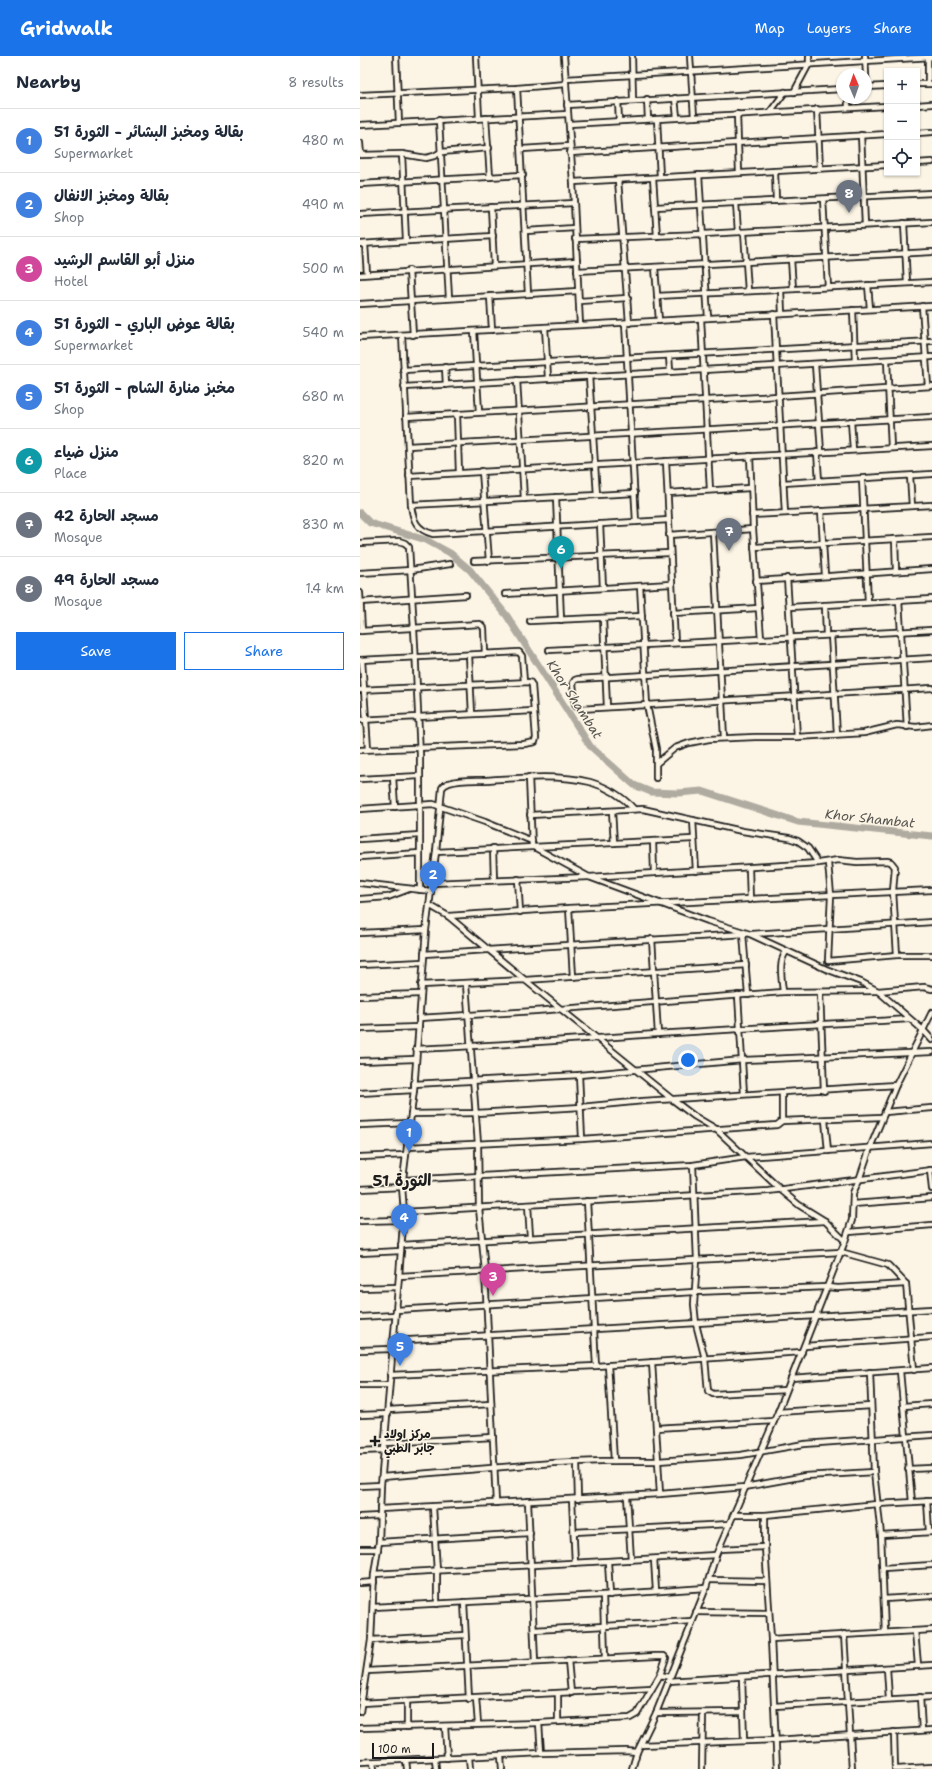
<!DOCTYPE html>
<html lang="en">
<head>
<meta charset="utf-8">
<style>
  :root { --surface:#fff; --page:#f2f2f3; --text:#1f2937; --muted:#747a83; --line:#e0e1e3; --accent:#1a73e8 }
  body { margin:0; font-family:"Shantell Sans","Playpen Sans Arabic",sans-serif; background:var(--page); color:var(--text) }
  .controls { position:absolute; right:12px; top:12px; display:grid; overflow:hidden; border-radius:0px; box-shadow:0 1px 3px #0004 }
  .controls button { width:36px; height:36px; display:grid; place-items:center; padding:0; border:0; border-bottom:1px solid var(--line); background:var(--surface); color:var(--text); font:20px sans-serif }
  .compass { position:absolute; left:476px; top:12px; width:36px; height:36px; border-radius:50%; background:var(--surface); box-shadow:0 1px 3px #0004; rotate:358deg }
  .scale { position:absolute; left:12px; bottom:10px; width:62px; box-sizing:border-box; padding-left:4px; border:2px solid #1c1c1c; border-top:0; font-size:11px; line-height:14px; white-space:nowrap; color:#1c1c1c; -webkit-text-stroke:3px #fcf5e5; paint-order:stroke }
  .you { position:absolute; left:328px; top:1004px; width:14px; height:14px; margin:-10px; border:3px solid #fff; border-radius:50%; background:#1a73e8; box-shadow:0 0 0 6px #1a73e833 }
  .badge { display:grid; place-items:center; width:26px; height:26px; border-radius:50%; background:var(--accent); color:#fff; font-size:13px; font-weight:700 }
  .pin { position:absolute; translate:-50% -33px; filter:drop-shadow(0 1px 2px #0008) }
  .pin::after { content:''; position:absolute; top:21px; width:14px; height:12px; background:inherit; clip-path:polygon(0 0,100% 0,50% 100%) }
  .list { margin:0; padding:0; list-style:none }
  h2 { display:flex; justify-content:space-between; align-items:center; height:52px; margin:0; padding:0 16px; font-size:17px }
  h2 small { font-size:13px; font-weight:400; color:var(--muted) }
  .list li { display:grid; grid-template-columns:26px 1fr auto; gap:12px; align-items:center; box-sizing:border-box; height:64px; padding:0 16px; border-top:1px solid var(--line) }
  .list b { display:block; font-size:15px; white-space:nowrap }
  .list p { margin:0; font-size:13px; white-space:nowrap; color:var(--muted) }
  .list em { font-size:13px; font-style:normal; color:var(--muted) }
  .actions { display:flex; gap:8px; padding:12px 16px }
  .actions a { flex:1; padding:9px 0; border:1px solid var(--accent); border-radius:0px; text-align:center; font-size:14px; color:var(--accent) }
  .actions .main { background:var(--accent); color:#fff }
  .icon { flex:none; width:22px; height:22px; fill:none; stroke:currentColor; stroke-width:2; stroke-linecap:round; stroke-linejoin:round }
  .map { position:relative; flex:none; width:572px; height:1713px; overflow:hidden }
  header { display:flex; align-items:center; gap:24px; box-sizing:border-box; height:56px; padding:0 20px; background:var(--accent); color:#fff }
  header strong { font-size:19px }
  nav { display:flex; gap:22px; margin-inline-start:auto; font-size:14px }
  main { display:flex }
  aside { flex:1; background:var(--surface) }
  .map>svg:first-child { display:block }
  .lines { fill:none; stroke-linecap:round; stroke-linejoin:round }
  .river { stroke:#b0aba1; stroke-width:7 }
  .minor-casing { stroke:#1c1c1c; stroke-width:8 }
  .minor { stroke:#fcf5e5; stroke-width:4.5 }
  .poi-dot { fill:#1c1c1c; stroke:#fcf5e5; stroke-width:1.5 }
  .labels { text-anchor:middle; stroke-width:3; stroke-linejoin:round; paint-order:stroke }
  .poi-label { font-size:12px; font-weight:bold; fill:#1c1c1c; stroke:#fcf5e5; text-anchor:start }
  .water-label { font-size:13px; font-style:italic; fill:#575551; stroke:#fcf5e5 }
  .district-label { font-size:16px; font-weight:bold; fill:#1c1c1c; stroke:#fcf5e5 }
</style>
</head>
<body>
<header>
<strong>Gridwalk</strong>
<nav><a>Map</a><a>Layers</a><a>Share</a></nav>
</header>
<main>
<aside>
<h2>Nearby<small>8 results</small></h2>
<ul class="list">
<li><span class="badge" style="background:#3f7fe0">1</span><div><b>بقالة ومخبز البشائر - الثورة 51</b><p>Supermarket</p></div><em>480 m</em></li>
<li><span class="badge" style="background:#3f7fe0">2</span><div><b>بقالة ومخبز الانفال</b><p>Shop</p></div><em>490 m</em></li>
<li><span class="badge" style="background:#d1479c">3</span><div><b>منزل أبو القاسم الرشيد</b><p>Hotel</p></div><em>500 m</em></li>
<li><span class="badge" style="background:#3f7fe0">4</span><div><b>بقالة عوض الباري - الثورة 51</b><p>Supermarket</p></div><em>540 m</em></li>
<li><span class="badge" style="background:#3f7fe0">5</span><div><b>مخبز منارة الشام - الثورة 51</b><p>Shop</p></div><em>680 m</em></li>
<li><span class="badge" style="background:#0f9aa8">6</span><div><b>منزل ضياء</b><p>Place</p></div><em>820 m</em></li>
<li><span class="badge" style="background:#6b7280">7</span><div><b>مسجد الحارة 42</b><p>Mosque</p></div><em>830 m</em></li>
<li><span class="badge" style="background:#6b7280">8</span><div><b>مسجد الحارة 49</b><p>Mosque</p></div><em>1.4 km</em></li>
</ul>
<div class="actions"><a class="main">Save</a><a>Share</a></div>
</aside>
<div class="map">
<svg width="572" height="1713" viewBox="0 0 572 1713">
  <rect width="100%" height="100%" fill="#fcf5e5"/>
  <filter id="ink" filterUnits="userSpaceOnUse"><feTurbulence type="fractalNoise" baseFrequency=".025" numOctaves="2"/><feDisplacementMap in="SourceGraphic" scale="8" xChannelSelector="R" yChannelSelector="G"/><feConvolveMatrix kernelMatrix="1 2 1 2 8 2 1 2 1" color-interpolation-filters="sRGB"/></filter>
  <g filter="url(#ink)">
    <g class="lines">
      <path class="river" d="M0,457L10,467L66,484L90,497L110,514L147,560L230,690L274,729L291,736L318,737L342,735L438,766L572,780"/>
      <defs>
        <g id="minor">
          <path d="M36,0L39,67"/>
          <path d="M116,0L119,62"/>
          <path d="M204,0L213,126L220,269"/>
          <path d="M272,0L273,44"/>
          <path d="M330,0L334,61"/>
          <path d="M505,0L506,18"/>
          <path d="M568,0V28"/>
          <path d="M506,19L507,31"/>
          <path d="M206,23L572,1"/>
          <path d="M557,28H572"/>
          <path d="M506,31L527,30"/>
          <path d="M157,32L168,238"/>
          <path d="M434,36L449,8V0"/>
          <path d="M0,39L157,32L206,28"/>
          <path d="M315,42L317,61"/>
          <path d="M488,42V52"/>
          <path d="M287,43L288,63"/>
          <path d="M258,45L259,65"/>
          <path d="M207,49L482,33"/>
          <path d="M557,49L572,48"/>
          <path d="M457,53L460,112"/>
          <path d="M410,56L425,36"/>
          <path d="M377,58L379,117"/>
          <path d="M126,62L130,121"/>
          <path d="M297,63L300,121"/>
          <path d="M79,64L89,242"/>
          <path d="M209,68L527,50"/>
          <path d="M0,69L208,58"/>
          <path d="M557,77L572,76"/>
          <path d="M501,79L505,169"/>
          <path d="M0,87L1,99"/>
          <path d="M162,93L210,90"/>
          <path d="M210,97L527,78"/>
          <path d="M42,98L46,185"/>
          <path d="M0,99L42,98L66,102L74,100L81,96L129,92"/>
          <path d="M557,107L572,106"/>
          <path d="M415,115L416,145"/>
          <path d="M339,119L348,262"/>
          <path d="M293,122L297,180"/>
          <path d="M258,124L269,267"/>
          <path d="M213,126L527,109"/>
          <path d="M0,128L163,119"/>
          <path d="M463,143L468,231"/>
          <path d="M376,147L378,176"/>
          <path d="M131,151L134,209"/>
          <path d="M295,151L572,137"/>
          <path d="M0,158L214,147"/>
          <path d="M544,167L547,227"/>
          <path d="M166,175L215,172"/>
          <path d="M384,176L388,235"/>
          <path d="M215,183L343,178L572,166"/>
          <path d="M0,188L133,180"/>
          <path d="M5,188L7,218"/>
          <path d="M431,203L433,233"/>
          <path d="M295,211L299,265"/>
          <path d="M49,214L53,279"/>
          <path d="M217,215L572,196"/>
          <path d="M0,219L217,205"/>
          <path d="M508,229L510,253"/>
          <path d="M421,234L422,258"/>
          <path d="M130,240L132,274"/>
          <path d="M297,240L572,226"/>
          <path d="M219,245L268,242"/>
          <path d="M0,248L218,235"/>
          <path d="M562,250L568,330"/>
          <path d="M493,254L495,305"/>
          <path d="M414,258L425,457"/>
          <path d="M341,263L350,434"/>
          <path d="M265,267L276,466"/>
          <path d="M185,271L188,322"/>
          <path d="M114,275L119,356"/>
          <path d="M42,279L51,449L275,437"/>
          <path d="M0,281L572,250"/>
          <path d="M309,300L310,315"/>
          <path d="M527,304L531,392"/>
          <path d="M455,308L461,396"/>
          <path d="M85,311L86,329"/>
          <path d="M43,314L572,285"/>
          <path d="M229,320L237,439"/>
          <path d="M157,324L164,443"/>
          <path d="M44,331L572,301"/>
          <path d="M97,358L99,417"/>
          <path d="M46,361L418,340L572,330"/>
          <path d="M491,365L493,394"/>
          <path d="M48,390L572,361"/>
          <path d="M457,396L459,425"/>
          <path d="M390,400L393,473L401,583"/>
          <path d="M306,405L315,587"/>
          <path d="M122,415L129,505"/>
          <path d="M49,420L572,390"/>
          <path d="M550,420L552,450"/>
          <path d="M502,423L508,546"/>
          <path d="M423,427L572,418"/>
          <path d="M308,437L390,432"/>
          <path d="M196,441L201,564"/>
          <path d="M51,449C53,465 57,474 73,478L309,464"/>
          <path d="M461,455L465,519"/>
          <path d="M392,459L572,449"/>
          <path d="M240,468L243,532"/>
          <path d="M353,476L364,682"/>
          <path d="M309,479L393,473"/>
          <path d="M535,483L536,515"/>
          <path d="M0,487L39,485L45,487L49,491L55,590L60,699V834"/>
          <path d="M394,491L572,481"/>
          <path d="M114,505L310,497"/>
          <path d="M0,517L51,514L90,508"/>
          <path d="M427,522L437,681"/>
          <path d="M396,525L572,513"/>
          <path d="M280,530L287,649L296,693V722"/>
          <path d="M0,537L2,575"/>
          <path d="M145,538L311,528"/>
          <path d="M539,545L547,671"/>
          <path d="M0,546L106,539"/>
          <path d="M465,549L466,579"/>
          <path d="M430,551L572,543"/>
          <path d="M313,557L399,552"/>
          <path d="M243,562L247,651"/>
          <path d="M170,565L282,560"/>
          <path d="M0,575L120,568L124,572L125,598"/>
          <path d="M471,579L477,678"/>
          <path d="M189,594L572,574"/>
          <path d="M109,599L112,658"/>
          <path d="M572,602L218,623L215,624L213,627L215,647L216,650L220,653L572,632"/>
          <path d="M0,604L159,596L162,600L164,626"/>
          <path d="M2,604L8,693"/>
          <path d="M0,634L170,626L172,629L176,682L175,686L164,688L0,694"/>
          <path d="M0,664L174,655"/>
          <path d="M297,707L315,692L329,687L349,683L395,681H437L504,677L537,669L556,671L572,669"/>
          <path d="M33,721L35,751"/>
          <path d="M169,721L172,790L229,821L348,865L390,878L466,913L501,926L518,935L564,975L572,984"/>
          <path d="M0,723L60,720"/>
          <path d="M0,753L73,748L125,766L172,785"/>
          <path d="M252,755L254,787"/>
          <path d="M170,759L283,753L382,775L429,782L438,785L448,792L458,807"/>
          <path d="M333,764L336,815"/>
          <path d="M0,783L60,779"/>
          <path d="M293,785L294,817"/>
          <path d="M133,792L134,824"/>
          <path d="M76,796L333,783"/>
          <path d="M0,801L60,797"/>
          <path d="M468,807L471,839L468,905L537,899H572"/>
          <path d="M389,812L390,844"/>
          <path d="M158,823L160,856"/>
          <path d="M0,827L71,835"/>
          <path d="M72,827L229,821L458,807L478,804L497,806L527,805L531,806L535,811L533,835L537,899"/>
          <path d="M0,843L28,841L49,833"/>
          <path d="M69,849L88,860L165,924L386,909"/>
          <path d="M209,852L213,921"/>
          <path d="M88,860L209,852L572,834"/>
          <path d="M0,877L66,874"/>
          <path d="M383,878L388,939"/>
          <path d="M392,878L572,866"/>
          <path d="M292,883L298,978"/>
          <path d="M64,898L385,878"/>
          <path d="M0,909L63,906"/>
          <path d="M106,928L118,1088L119,1152L125,1215L136,1447"/>
          <path d="M61,929L165,924L313,1044L334,1060L356,1073L421,1134L439,1149L465,1165L485,1185"/>
          <path d="M423,936C422,924 418,906 426,896"/>
          <path d="M460,936L464,1035"/>
          <path d="M378,939L384,1038"/>
          <path d="M0,940L61,938"/>
          <path d="M59,962L175,955L423,936L518,935L564,931L572,933"/>
          <path d="M0,973L59,971"/>
          <path d="M56,993C164,988 272,979 379,973C436,969 492,967 549,963"/>
          <path d="M0,1005L55,1003"/>
          <path d="M219,1019L222,1083"/>
          <path d="M54,1028L219,1019L383,1004L572,996"/>
          <path d="M0,1037L54,1034"/>
          <path d="M525,1056L572,1052"/>
          <path d="M51,1058L116,1057L221,1051L283,1045L536,1029"/>
          <path d="M465,1064L468,1095"/>
          <path d="M422,1065L522,1061"/>
          <path d="M0,1069L50,1067"/>
          <path d="M48,1091L222,1083L417,1069L422,1065V1037"/>
          <path d="M0,1101L46,1099"/>
          <path d="M333,1109L337,1204L334,1248L336,1268L345,1303L348,1335L353,1338L426,1334"/>
          <path d="M570,1114L572,1133"/>
          <path d="M43,1124L333,1109L386,1101L572,1087"/>
          <path d="M0,1133L42,1131"/>
          <path d="M227,1145L236,1310"/>
          <path d="M493,1148L572,1142"/>
          <path d="M168,1149L170,1181"/>
          <path d="M44,1156L408,1135L572,1114"/>
          <path d="M0,1165L42,1164"/>
          <path d="M489,1176L572,1169"/>
          <path d="M41,1189L465,1165"/>
          <path d="M0,1197L41,1195"/>
          <path d="M39,1220L481,1196L528,1209L546,1228L554,1314"/>
          <path d="M0,1232L38,1231"/>
          <path d="M36,1254L334,1236L467,1231L478,1232L546,1228"/>
          <path d="M0,1261L35,1259"/>
          <path d="M33,1285L572,1253"/>
          <path d="M445,1290L572,1281"/>
          <path d="M0,1294L32,1293"/>
          <path d="M292,1306L300,1438"/>
          <path d="M248,1309L254,1405"/>
          <path d="M540,1315L552,1446"/>
          <path d="M510,1316L514,1416L521,1479L525,1576"/>
          <path d="M30,1319L236,1310L442,1296"/>
          <path d="M431,1322L572,1312"/>
          <path d="M0,1329H29"/>
          <path d="M543,1350L572,1348"/>
          <path d="M28,1354L131,1348"/>
          <path d="M418,1356L511,1350"/>
          <path d="M0,1359L28,1358"/>
          <path d="M296,1372L414,1365"/>
          <path d="M25,1387L133,1381"/>
          <path d="M0,1395L25,1394"/>
          <path d="M217,1406L218,1443"/>
          <path d="M548,1413L572,1412"/>
          <path d="M22,1421L193,1407L242,1405H298L381,1399L444,1388L572,1379"/>
          <path d="M0,1430L21,1429"/>
          <path d="M267,1440L271,1504"/>
          <path d="M212,1443L215,1507"/>
          <path d="M168,1445L175,1606"/>
          <path d="M567,1445L569,1476"/>
          <path d="M73,1451L77,1515V1548"/>
          <path d="M20,1453L300,1438L385,1431L445,1420L514,1416"/>
          <path d="M374,1459H405L517,1448L572,1445"/>
          <path d="M405,1459V1491L411,1583L417,1713"/>
          <path d="M0,1461L20,1460"/>
          <path d="M214,1476L370,1468"/>
          <path d="M521,1479L572,1476"/>
          <path d="M19,1486L170,1477"/>
          <path d="M0,1493H18"/>
          <path d="M359,1493L405,1491"/>
          <path d="M294,1503L296,1535"/>
          <path d="M248,1506L250,1539"/>
          <path d="M523,1512L572,1509"/>
          <path d="M14,1518L356,1499"/>
          <path d="M349,1524L407,1525"/>
          <path d="M0,1527L14,1526"/>
          <path d="M243,1539L245,1602"/>
          <path d="M524,1543L572,1540"/>
          <path d="M104,1546L109,1643"/>
          <path d="M13,1551L243,1539L346,1532"/>
          <path d="M336,1556L409,1557"/>
          <path d="M174,1574L332,1565"/>
          <path d="M555,1575L558,1609"/>
          <path d="M484,1578L492,1713"/>
          <path d="M411,1583L572,1574"/>
          <path d="M11,1584L105,1579"/>
          <path d="M208,1604L211,1637"/>
          <path d="M527,1612L529,1643"/>
          <path d="M7,1615L295,1600H304L306,1602L300,1619"/>
          <path d="M382,1621L384,1685"/>
          <path d="M308,1625L572,1609"/>
          <path d="M560,1641L562,1674"/>
          <path d="M116,1642L118,1668"/>
          <path d="M47,1645V1671"/>
          <path d="M1,1647L292,1632"/>
          <path d="M414,1650L572,1641"/>
          <path d="M0,1656L11,1584L14,1518L19,1486L21,1429L39,1220L44,1156L42,1131L54,1034L66,874L76,796L82,732C84,729 85,728 89,727C100,723 114,724 126,724C157,722 199,718 230,726C247,731 262,740 274,753"/>
          <path d="M296,1657L383,1656"/>
          <path d="M198,1666V1638"/>
          <path d="M179,1667L181,1697"/>
          <path d="M85,1670L87,1702"/>
          <path d="M0,1672L179,1667L270,1662L277,1658L300,1619L310,1621"/>
          <path d="M534,1676L535,1713"/>
          <path d="M281,1689L415,1684L572,1674"/>
          <path d="M141,1700L142,1713"/>
          <path d="M109,1701L110,1713"/>
          <path d="M75,1703L76,1713"/>
          <path d="M46,1704L47,1713"/>
          <path d="M0,1706L181,1697L266,1695L277,1696"/>
          <path d="M13,1706L14,1713"/>
          <path d="M272,1713L277,1696L296,1657L346,1532L356,1499L418,1356L485,1185L492,1164L493,1137L499,1124L510,1092L536,1029L572,956"/>
          <path d="M342,1713L343,1657"/>
          <path d="M537,1713L572,1711"/>
        </g>
      </defs>
      <use href="#minor" class="minor-casing"/>
      <use href="#minor" class="minor"/>
    </g>
  </g>
  <path class="poi-dot" d="M13 1379h4v4h4v4h-4v4h-4v-4h-4v-4h4z"/>
  <g class="labels">
    <g class="poi-label">
      <text x="24" y="1382">مركز اولاد<tspan x="24" dy="14">جابر الطبي</tspan></text>
    </g>
    <g class="water-label">
      <text transform="translate(215 643) rotate(57)" y="5">Khor Shambat</text>
      <text transform="translate(510 762) rotate(6)" y="5">Khor Shambat</text>
    </g>
    <g class="district-label">
      <text x="42" y="1130">الثورة 51</text>
    </g>
  </g>
</svg>
<div class="controls">
<button>+</button>
<button>−</button>
<button><svg class="icon" aria-label="locate" viewBox="0 0 24 24"><circle cx="12" cy="12" r="6"/><path d="M12 2v4M12 18v4M2 12h4M18 12h4"/></svg></button>
</div>
<svg class="compass" viewBox="-18 -18 36 36"><path d="M0-13l5 13h-10z" fill="#e53935"/><path d="M0 13l5-13h-10z" fill="#747a83"/></svg>
<div class="scale">100 m</div>
<div class="you"></div>
<div class="pin badge" style="left:49px;top:1096px;background:#3f7fe0">1</div>
<div class="pin badge" style="left:73px;top:838px;background:#3f7fe0">2</div>
<div class="pin badge" style="left:133px;top:1240px;background:#d1479c">3</div>
<div class="pin badge" style="left:44px;top:1181px;background:#3f7fe0">4</div>
<div class="pin badge" style="left:40px;top:1310px;background:#3f7fe0">5</div>
<div class="pin badge" style="left:201px;top:513px;background:#0f9aa8">6</div>
<div class="pin badge" style="left:369px;top:495px;background:#6b7280">7</div>
<div class="pin badge" style="left:489px;top:157px;background:#6b7280">8</div>
</div>
</main>
</body>
</html>
